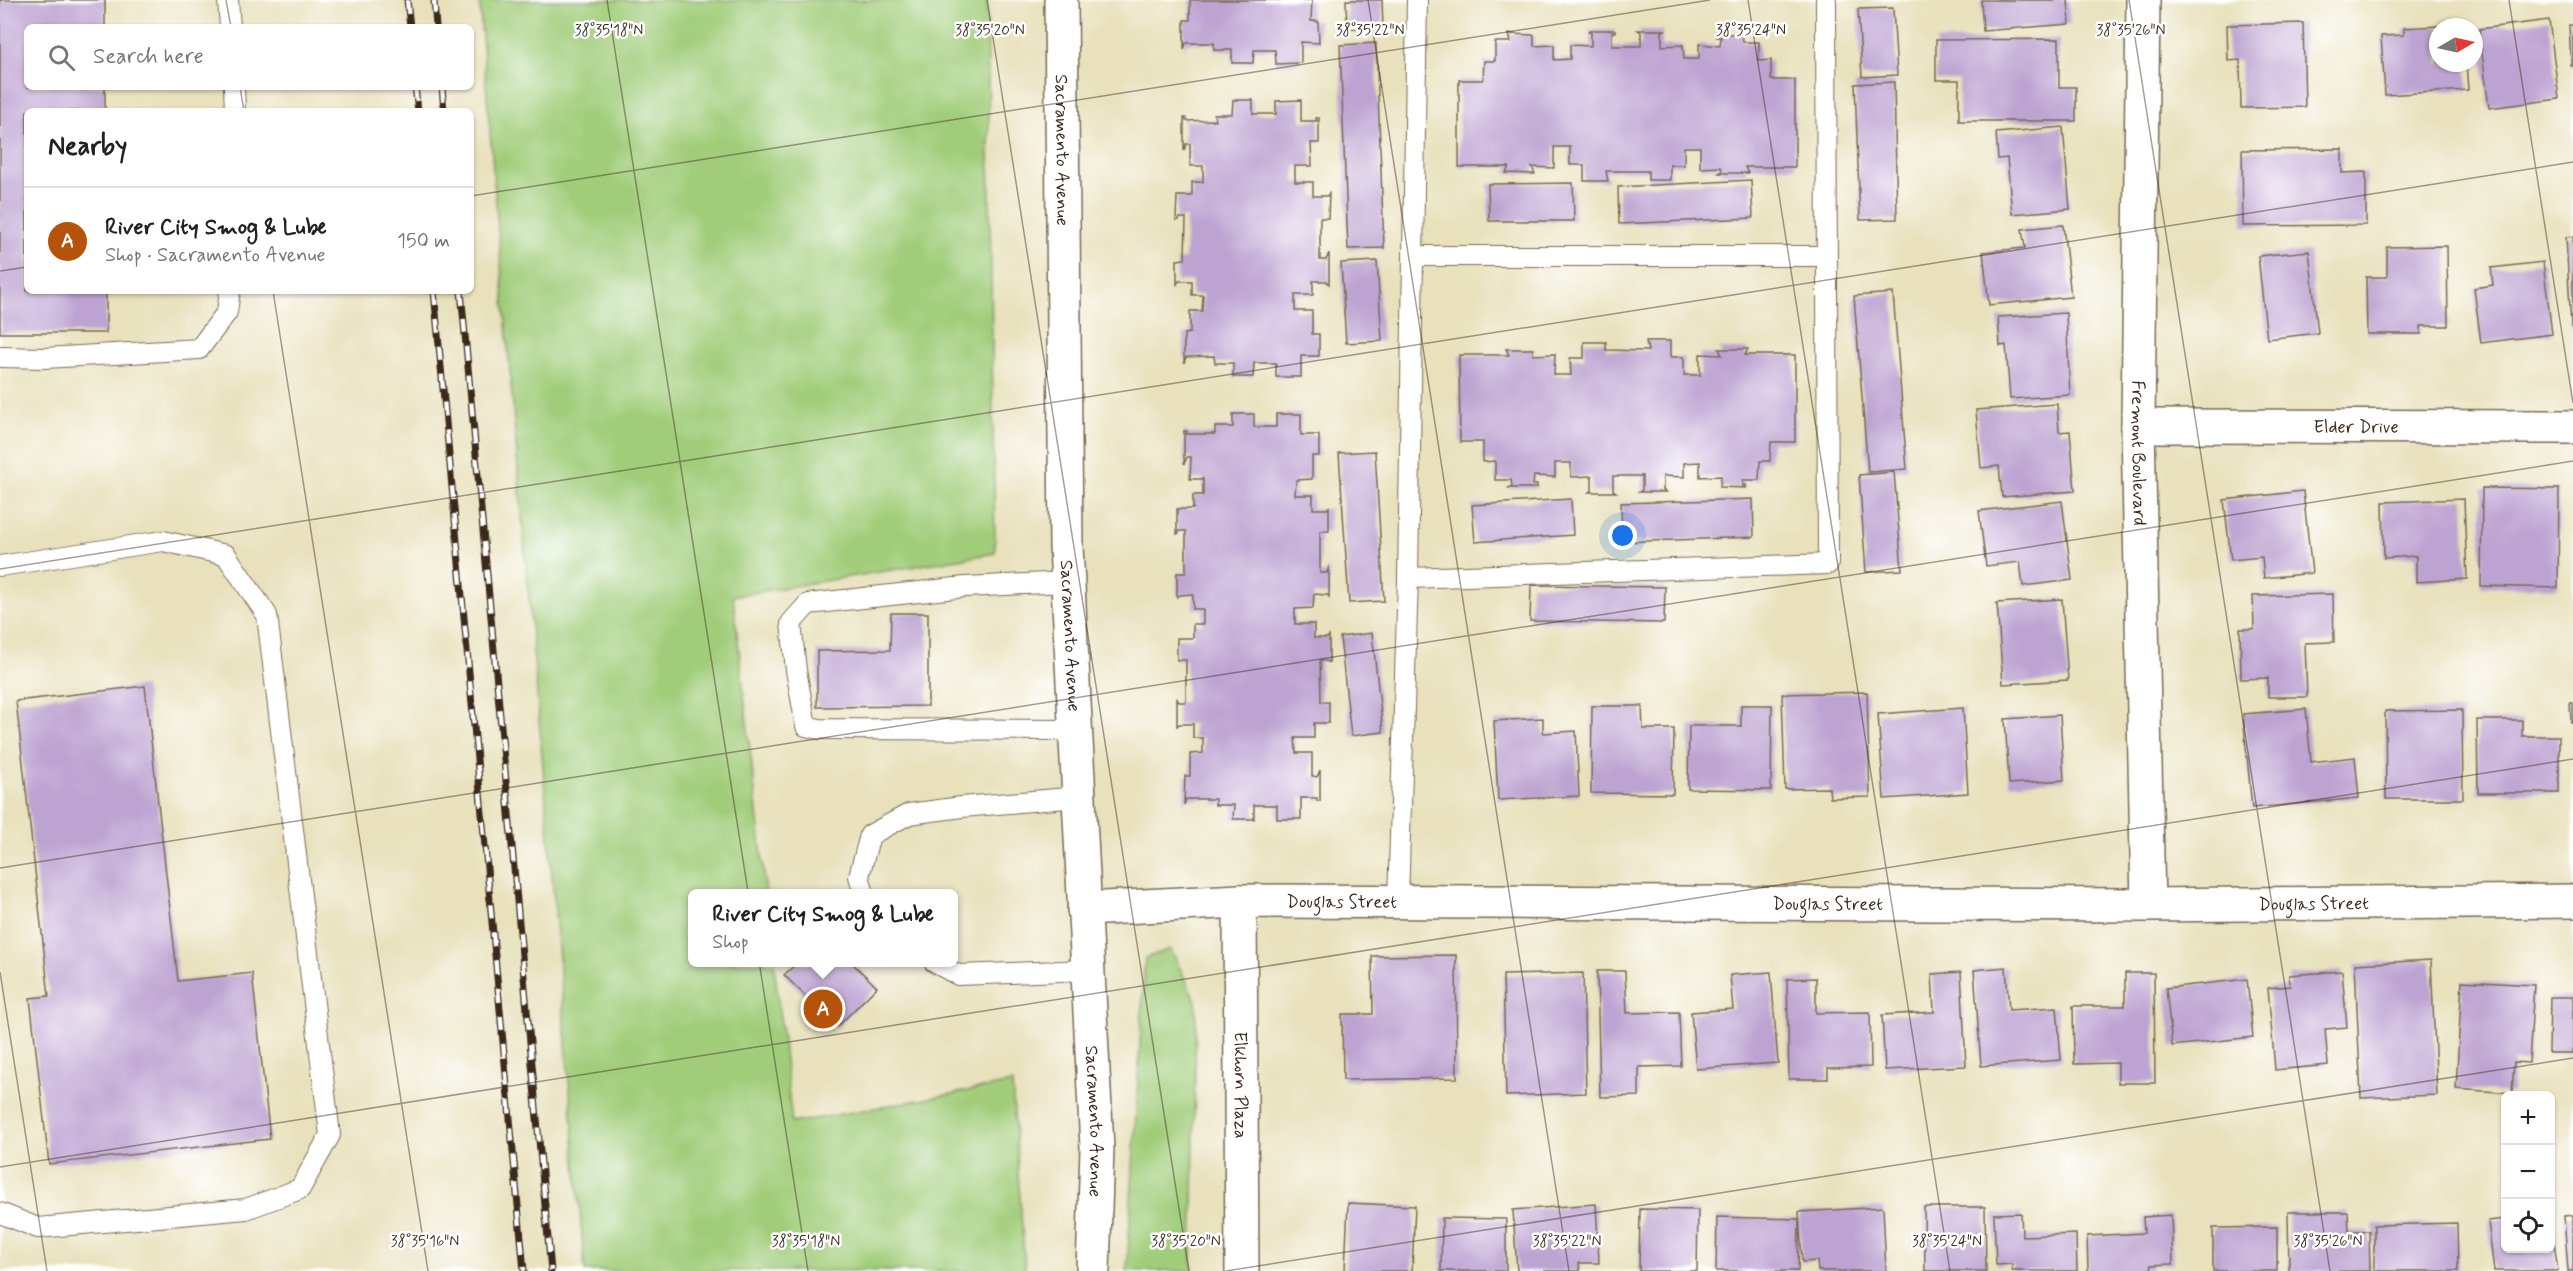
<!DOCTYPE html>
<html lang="en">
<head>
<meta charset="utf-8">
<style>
  :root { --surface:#fff; --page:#f6f6f6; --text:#222; --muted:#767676; --line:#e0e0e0; --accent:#b45309 }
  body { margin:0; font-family:Mynerve,sans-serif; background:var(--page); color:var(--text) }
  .controls { position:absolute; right:18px; bottom:18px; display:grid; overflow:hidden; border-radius:9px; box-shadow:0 2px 4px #0004 }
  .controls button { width:54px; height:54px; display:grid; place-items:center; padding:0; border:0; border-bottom:2px solid var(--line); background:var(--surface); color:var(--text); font:30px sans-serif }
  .compass { position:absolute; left:2429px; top:18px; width:54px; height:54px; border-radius:50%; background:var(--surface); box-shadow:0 2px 4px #0004; rotate:81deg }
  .you { position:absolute; left:1623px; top:536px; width:21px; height:21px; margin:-15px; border:4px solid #fff; border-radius:50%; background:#1a73e8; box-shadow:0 0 0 9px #1a73e833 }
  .badge { display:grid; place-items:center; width:39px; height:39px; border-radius:50%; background:var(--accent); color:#fff; font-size:20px; font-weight:700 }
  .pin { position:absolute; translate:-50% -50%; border:3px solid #fff; box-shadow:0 2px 6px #0006 }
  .popup { position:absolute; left:688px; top:889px; width:270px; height:78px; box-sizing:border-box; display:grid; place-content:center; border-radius:9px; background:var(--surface); filter:drop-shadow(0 2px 4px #0005); font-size:20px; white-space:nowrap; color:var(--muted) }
  .popup b { font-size:22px; color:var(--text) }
  .popup::after { content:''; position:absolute; left:50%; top:100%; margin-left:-12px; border:12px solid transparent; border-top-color:var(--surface) }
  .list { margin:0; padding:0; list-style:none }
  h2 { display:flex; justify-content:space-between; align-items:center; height:78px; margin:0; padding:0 24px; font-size:26px }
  h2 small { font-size:20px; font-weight:400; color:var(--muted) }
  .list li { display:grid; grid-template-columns:39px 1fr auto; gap:18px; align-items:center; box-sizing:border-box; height:108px; padding:0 24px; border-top:2px solid var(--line) }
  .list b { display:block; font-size:22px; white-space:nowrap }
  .list p { margin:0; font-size:20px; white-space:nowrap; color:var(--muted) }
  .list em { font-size:20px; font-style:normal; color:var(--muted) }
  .icon { flex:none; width:33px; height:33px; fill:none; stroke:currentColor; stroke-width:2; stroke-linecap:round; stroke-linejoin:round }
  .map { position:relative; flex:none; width:2573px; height:1271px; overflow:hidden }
  .search { position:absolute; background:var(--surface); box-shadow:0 2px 4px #0004; left:24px; top:24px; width:450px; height:66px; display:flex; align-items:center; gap:15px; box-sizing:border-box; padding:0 21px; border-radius:9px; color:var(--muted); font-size:22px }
  .panel { position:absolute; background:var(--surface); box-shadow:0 2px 4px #0004; left:24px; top:108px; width:450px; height:186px; border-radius:9px }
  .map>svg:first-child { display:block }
  .green { fill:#a1cd7a; stroke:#6e7c4c; stroke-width:1.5 }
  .building { fill:#bda3d1 }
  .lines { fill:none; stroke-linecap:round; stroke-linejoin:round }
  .service-casing { stroke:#786a55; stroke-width:22 }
  .minor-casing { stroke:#786a55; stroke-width:36 }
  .secondary-casing { stroke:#786a55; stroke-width:36 }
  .service { stroke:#fff; stroke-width:20 }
  .minor { stroke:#fff; stroke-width:33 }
  .secondary { stroke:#fff; stroke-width:33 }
  .rail-casing { stroke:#3b2a1e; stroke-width:7 }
  .rail { stroke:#fff; stroke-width:4.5; stroke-dasharray:14; stroke-linecap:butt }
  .ticks { fill:none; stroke:#3b2a1e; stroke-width:1.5; stroke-opacity:0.45 }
  .labels { text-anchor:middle; stroke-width:5; stroke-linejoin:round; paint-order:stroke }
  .street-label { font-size:18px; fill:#3b2a1e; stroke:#fff }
  .ticks-label { font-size:15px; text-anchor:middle; fill:#3b2a1e; stroke:#fff; stroke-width:5; stroke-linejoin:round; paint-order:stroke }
</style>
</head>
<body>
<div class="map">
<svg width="2573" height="1271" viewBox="0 0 2573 1271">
  <rect width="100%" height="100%" fill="#fff"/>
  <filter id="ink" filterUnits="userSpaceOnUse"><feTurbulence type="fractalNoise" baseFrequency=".0167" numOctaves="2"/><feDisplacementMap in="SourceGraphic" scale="12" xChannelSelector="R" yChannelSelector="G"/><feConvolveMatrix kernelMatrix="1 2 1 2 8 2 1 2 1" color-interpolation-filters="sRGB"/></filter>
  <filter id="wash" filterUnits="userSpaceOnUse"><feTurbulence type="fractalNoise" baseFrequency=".008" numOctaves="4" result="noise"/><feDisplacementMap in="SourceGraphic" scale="24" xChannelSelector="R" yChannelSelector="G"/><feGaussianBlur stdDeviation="1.35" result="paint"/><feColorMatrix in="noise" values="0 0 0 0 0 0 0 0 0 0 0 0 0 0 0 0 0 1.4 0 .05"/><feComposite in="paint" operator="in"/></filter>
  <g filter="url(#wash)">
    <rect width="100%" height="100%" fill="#e8e1bc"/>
    <g class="green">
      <path d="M479,0H987L995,553L733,596L766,893L692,894V962L774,963L792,1123L1012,1083L1025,1271H585Z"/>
      <path d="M1171,949L1196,1002L1192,1271H1127L1145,958Z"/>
    </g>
    <g id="blocks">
      <g class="building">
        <path d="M0,0H105V27H27V87H105V111H27V291H106V333H0Z"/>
        <path d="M1190,0H1312L1311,21H1318L1319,43L1301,42V63L1276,64L1275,50H1254L1253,63H1232V50H1214V43H1186L1184,50V20H1190Z"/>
        <path d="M1346,0H1382L1383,27L1347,29Z"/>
        <path d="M1981,0H2068L2070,24L1983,31Z"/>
        <path d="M1893,8L1897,75L1862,77L1858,9Z"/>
        <path d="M2549,20L2559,99L2489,108L2479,29Z"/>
        <path d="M2303,23L2305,107L2241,108L2240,60L2228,61L2227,25Z"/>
        <path d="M2569,25H2573V66H2571Z"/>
        <path d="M2438,26V63H2466L2468,90L2385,95L2381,36L2404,35V28Z"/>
        <path d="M1589,30H1615L1616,32H1612V46H1641V32L1638,30H1665L1662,32V46L1683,45L1684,59H1699V44L1720,46L1721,37H1717V34H1746L1742,36L1743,42H1759V61L1771,60V80H1795V167H1745L1748,173H1719L1722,171L1721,167L1700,168V147H1684V165H1670V180H1648V171H1606L1608,181H1584V165H1570V147H1554V168L1532,167L1535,174L1506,173L1509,167H1459V80H1483L1484,61H1495V42H1511L1509,34L1534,35V46L1554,45V60L1570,59V45L1591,46V32H1588Z"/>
        <path d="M2059,39V87H2076V121H1959V80H1936V40Z"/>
        <path d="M1376,43L1384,248L1348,249L1340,45Z"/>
        <path d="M1894,82L1897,219L1860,220L1855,84Z"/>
        <path d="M1233,100H1253V114H1276V101L1301,100V121H1317L1316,118H1319V143H1311L1312,166H1295V182H1313V196H1327L1329,193L1328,218H1320V260H1326L1329,253V284L1326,281H1313V295H1295V311H1312V334H1319V356H1301V377H1276V363H1254L1253,377H1233V363H1215L1214,356L1186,357L1184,363V334L1190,333V311H1202L1203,295H1192V281H1179L1177,284V260L1185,259L1186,218H1179V220L1176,221L1177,196H1192V182H1203V166H1190V144H1186L1184,151V118H1186V121L1215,120L1214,114H1232Z"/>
        <path d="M2063,127L2070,209L2012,214L2007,158L1998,159L1996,133Z"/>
        <path d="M2342,149V173L2366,172V225L2243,226L2242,150Z"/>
        <path d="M1751,180L1753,218L1619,224L1618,187Z"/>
        <path d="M1573,183L1574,221H1489L1488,184Z"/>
        <path d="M2063,225L2071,297L1989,305L1983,252L2025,248L2022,229Z"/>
        <path d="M2573,236V327H2571L2566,237Z"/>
        <path d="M2447,246L2448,326H2421V334H2367L2366,277H2387V247Z"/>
        <path d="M2309,251L2318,333L2267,339L2258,256Z"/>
        <path d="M1377,261L1382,341L1346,343L1341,263Z"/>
        <path d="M2543,262L2552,334L2481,343L2474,288L2493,285L2491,268Z"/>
        <path d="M1893,293L1907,469L1868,472L1854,296Z"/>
        <path d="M2066,313L2070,395L2010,399L2006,345L2000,346L1998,317Z"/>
        <path d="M1646,341H1670V357H1684V375H1700V354L1722,355L1719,349H1748L1745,355H1795V442H1771L1770,461H1760L1759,480H1743V486L1746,485V488L1720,487L1721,476L1700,477V462L1684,463V477L1663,476V490L1666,492H1639L1642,490V476H1613V490L1616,492H1589L1592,490V476L1571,477V463H1555V477L1534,476L1533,485H1537V488H1508L1512,486L1511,480H1495V461L1483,462V442H1460L1459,355H1509L1506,349H1533V355L1555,354L1554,375H1571L1570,358H1584V342H1606V350L1648,351Z"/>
        <path d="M2057,404L2059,432L2070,431L2075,491L2002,497L1999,466L1981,468L1976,410Z"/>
        <path d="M1233,414H1254V427H1276V414H1301V435H1319V456H1312V479L1296,480L1295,495H1313V509H1327L1329,507V531H1320V573H1327L1329,566V597L1327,595L1314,594L1313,608L1295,609V624H1314V638H1327L1329,636V662L1320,660L1321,702H1329V723H1314V738H1295L1296,753H1312V776L1317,777L1320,770V801H1317V798H1301V819H1277V805H1254V819H1233L1234,805H1215V799H1186L1184,805L1185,776H1190V754L1203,753V738H1193V724H1179L1177,726V699L1179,702H1186V660H1177V638H1193V624H1203V609H1193V594L1180,595L1177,597V573H1186V531H1179V533L1177,534V509H1193V495H1203V479H1190L1191,457H1187L1184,464V431H1187L1186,434H1215V427H1233Z"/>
        <path d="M1375,451L1384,601L1349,603L1339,453Z"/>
        <path d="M1894,472L1902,570L1866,572L1859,475Z"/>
        <path d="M2482,488L2559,489L2558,588L2481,586Z"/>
        <path d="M2303,491L2312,573L2264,578L2262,557L2231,560L2224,500Z"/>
        <path d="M1571,499L1573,535L1475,542L1472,505Z"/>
        <path d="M1753,499L1754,537L1622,542L1621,503Z"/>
        <path d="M2464,499L2467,579L2416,582V556L2384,558L2383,502Z"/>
        <path d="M2062,501L2072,580L2023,586L2020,562L1986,566L1979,511Z"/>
        <path d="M1531,585L1665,587L1664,623L1530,621Z"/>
        <path d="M2333,594L2334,642L2305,643L2307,697H2268V678L2241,679L2240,629H2254L2253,596Z"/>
        <path d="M2062,599L2068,680L2003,684L1997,603Z"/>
        <path d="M891,613H928V706L817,707V651L890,650Z"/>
        <path d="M1372,633L1383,732L1351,736L1340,637Z"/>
        <path d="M145,686L178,981L252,973L270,1139L49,1164L30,998L49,996L16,701Z"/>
        <path d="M1867,692L1870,797L1830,798L1829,788L1785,789L1782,694Z"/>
        <path d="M2570,703H2573V722H2571Z"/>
        <path d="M1741,705H1772L1771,790L1688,789L1689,726H1741Z"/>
        <path d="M1592,706H1642L1643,729H1674L1673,794L1591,793Z"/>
        <path d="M1963,708L1968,793L1884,799L1878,714Z"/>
        <path d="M2306,709L2311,762L2355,757L2359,798L2252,808L2243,714Z"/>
        <path d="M2462,710L2463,799H2386L2385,711Z"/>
        <path d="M2060,715L2064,780L2009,784L2005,719Z"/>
        <path d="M1543,718V733L1576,731L1579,796L1498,800L1494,721Z"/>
        <path d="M2477,720H2522V736H2559V793H2478Z"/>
        <path d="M1456,955L1457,1078L1343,1080L1342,1014H1373L1372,956Z"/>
        <path d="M2431,960L2437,1095L2361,1098L2355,964Z"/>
        <path d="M797,963H852L877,987L837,1027L784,975Z"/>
        <path d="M2006,967L2009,1010L2057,1007L2061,1060L1981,1066L1974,970Z"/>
        <path d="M1597,971H1625L1627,1013L1679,1012L1681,1066L1639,1067V1096L1600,1097Z"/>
        <path d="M2342,971L2347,1027L2325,1029L2328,1065L2275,1070L2268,988L2290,986L2289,975Z"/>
        <path d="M1771,972L1778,1063L1696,1069L1691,1012L1733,1009L1730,975Z"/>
        <path d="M1961,972L1966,1066L1885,1070L1882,1015L1934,1012L1932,974Z"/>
        <path d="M1583,973L1586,1093L1506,1096L1503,975Z"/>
        <path d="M2125,973H2154L2155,1083H2118V1063L2074,1064L2073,1006H2125Z"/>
        <path d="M1816,978V1013L1870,1012L1871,1067L1828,1068V1079H1789L1787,979Z"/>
        <path d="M2247,979L2253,1037L2172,1046L2166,988Z"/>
        <path d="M2462,981L2534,985L2529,1063L2514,1062L2512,1093L2456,1089Z"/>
        <path d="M2550,997H2573V1053H2549Z"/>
        <path d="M1348,1203L1415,1206L1412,1271H1345Z"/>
        <path d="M1596,1204L1599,1263H1579L1580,1271H1517L1513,1210Z"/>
        <path d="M1883,1207L1886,1271H1818L1817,1261L1802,1262L1799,1212Z"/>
        <path d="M1924,1207H1985L1986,1271H1925Z"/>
        <path d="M1640,1209L1698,1210L1697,1271H1639Z"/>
        <path d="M2288,1212H2348L2349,1231H2369L2370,1271H2289Z"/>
        <path d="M2021,1213L2022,1236L2076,1234L2077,1271H2012V1264L1996,1265L1994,1214Z"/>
        <path d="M2550,1213L2558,1271H2494L2488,1221L2505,1219L2506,1248H2550Z"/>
        <path d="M2171,1215L2173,1264L2151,1265L2152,1271H2088L2087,1236L2144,1233L2143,1217Z"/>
        <path d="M2573,1215V1271H2568L2564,1216Z"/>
        <path d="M1717,1217L1799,1219L1798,1271H1716Z"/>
        <path d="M1442,1218L1506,1219V1271H1441Z"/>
        <path d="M2457,1223L2458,1271H2374V1225Z"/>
        <path d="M2277,1227V1271H2213V1228Z"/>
      </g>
    </g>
  </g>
  <g filter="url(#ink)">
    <use href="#blocks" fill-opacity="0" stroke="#786a55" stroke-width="1.5"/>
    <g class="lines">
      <defs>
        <g id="service">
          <path d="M228,0L230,27"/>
          <path d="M234,87L235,111"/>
          <path d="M1414,256H1827"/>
          <path d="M0,357L45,358L199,349L227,312L230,291"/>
          <path d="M0,566L163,541L226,555L267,615L330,1135L300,1189L246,1209L38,1228L0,1213"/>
          <path d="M1408,578L1417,0"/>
          <path d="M1067,582L965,587L808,604L791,623L796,670L806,726L819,729L1075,730"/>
          <path d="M864,894L859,876L870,835L909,814L962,807L1079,797"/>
          <path d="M1398,901L1408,578L1828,564L1826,0"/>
          <path d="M934,962L958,975L1088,970"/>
        </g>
        <g id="minor">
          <path id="s1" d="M2143,0L2138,426L2148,905"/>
          <path id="s2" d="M2138,426L2573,427"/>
          <path id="s3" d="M1240,901L1242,1271"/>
          <path id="s4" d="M1084,909L1240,901L2148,905L2573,901"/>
        </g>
        <g id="secondary">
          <path id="s5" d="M1061,0L1066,546L1097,1148L1093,1271"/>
        </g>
      </defs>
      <use href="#service" class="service-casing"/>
      <use href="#minor" class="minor-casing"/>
      <use href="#secondary" class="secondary-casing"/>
      <use href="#service" class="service"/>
      <use href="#minor" class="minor"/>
      <use href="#secondary" class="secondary"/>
      <defs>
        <g id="rail">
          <path d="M407,0L410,27"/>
          <path d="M434,0L436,27"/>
          <path d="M415,87L418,111"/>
          <path d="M442,87L444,111"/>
          <path d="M434,291L524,1271"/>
          <path d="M461,291L551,1271"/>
        </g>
      </defs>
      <use href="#rail" class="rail-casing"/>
      <use href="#rail" class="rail"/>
    </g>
  </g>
  <path class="ticks" d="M226,0L231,27M607,0L808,1271M987,0L1189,1271M1368,0L1569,1271M1748,0L1950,1271M2129,0L2330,1271M2509,0L2573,403M240,87L244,111M471,196L1710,0M0,271L27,267M273,291L428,1271M0,569L2573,162M0,868L2573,461M0,972L47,1271M0,1167L2573,759M1226,1271L2573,1058"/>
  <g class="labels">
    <g class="street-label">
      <text dy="6" stroke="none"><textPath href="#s5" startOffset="150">Sacramento Avenue</textPath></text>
      <text dy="6" stroke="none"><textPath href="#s2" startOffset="218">Elder Drive</textPath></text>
      <text dy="6" stroke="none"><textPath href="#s1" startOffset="453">Fremont Boulevard</textPath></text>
      <text dy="6" stroke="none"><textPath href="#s5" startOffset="636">Sacramento Avenue</textPath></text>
      <text dy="6" stroke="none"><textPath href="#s4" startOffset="258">Douglas Street</textPath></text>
      <text dy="6" stroke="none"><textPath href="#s4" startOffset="744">Douglas Street</textPath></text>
      <text dy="6" stroke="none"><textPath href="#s4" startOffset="1230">Douglas Street</textPath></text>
      <text dy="6" stroke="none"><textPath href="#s3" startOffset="184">Elkhorn Plaza</textPath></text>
      <text dy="6" stroke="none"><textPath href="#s5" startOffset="1122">Sacramento Avenue</textPath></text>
    </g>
  </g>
  <g class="ticks-label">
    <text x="609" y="35">38°35'18"N</text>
    <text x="990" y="35">38°35'20"N</text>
    <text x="1370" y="35">38°35'22"N</text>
    <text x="1751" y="35">38°35'24"N</text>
    <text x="2131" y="35">38°35'26"N</text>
    <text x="425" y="1246">38°35'16"N</text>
    <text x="806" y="1246">38°35'18"N</text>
    <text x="1186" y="1246">38°35'20"N</text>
    <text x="1567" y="1246">38°35'22"N</text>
    <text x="1947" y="1246">38°35'24"N</text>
    <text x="2328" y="1246">38°35'26"N</text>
  </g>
</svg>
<div class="controls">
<button>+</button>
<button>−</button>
<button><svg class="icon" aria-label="locate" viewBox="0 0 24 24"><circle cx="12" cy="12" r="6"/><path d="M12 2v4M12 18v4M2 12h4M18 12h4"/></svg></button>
</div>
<svg class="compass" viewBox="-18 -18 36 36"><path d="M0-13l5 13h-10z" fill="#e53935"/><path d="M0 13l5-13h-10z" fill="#767676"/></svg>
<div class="you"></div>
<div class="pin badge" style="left:823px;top:1009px">A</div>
<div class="popup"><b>River City Smog &amp; Lube</b>Shop</div>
<div class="search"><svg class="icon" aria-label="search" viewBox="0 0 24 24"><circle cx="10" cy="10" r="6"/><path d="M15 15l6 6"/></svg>Search here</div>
<section class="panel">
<h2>Nearby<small></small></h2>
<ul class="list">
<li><span class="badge">A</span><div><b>River City Smog &amp; Lube</b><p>Shop · Sacramento Avenue</p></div><em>150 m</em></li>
</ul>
</section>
</div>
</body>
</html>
